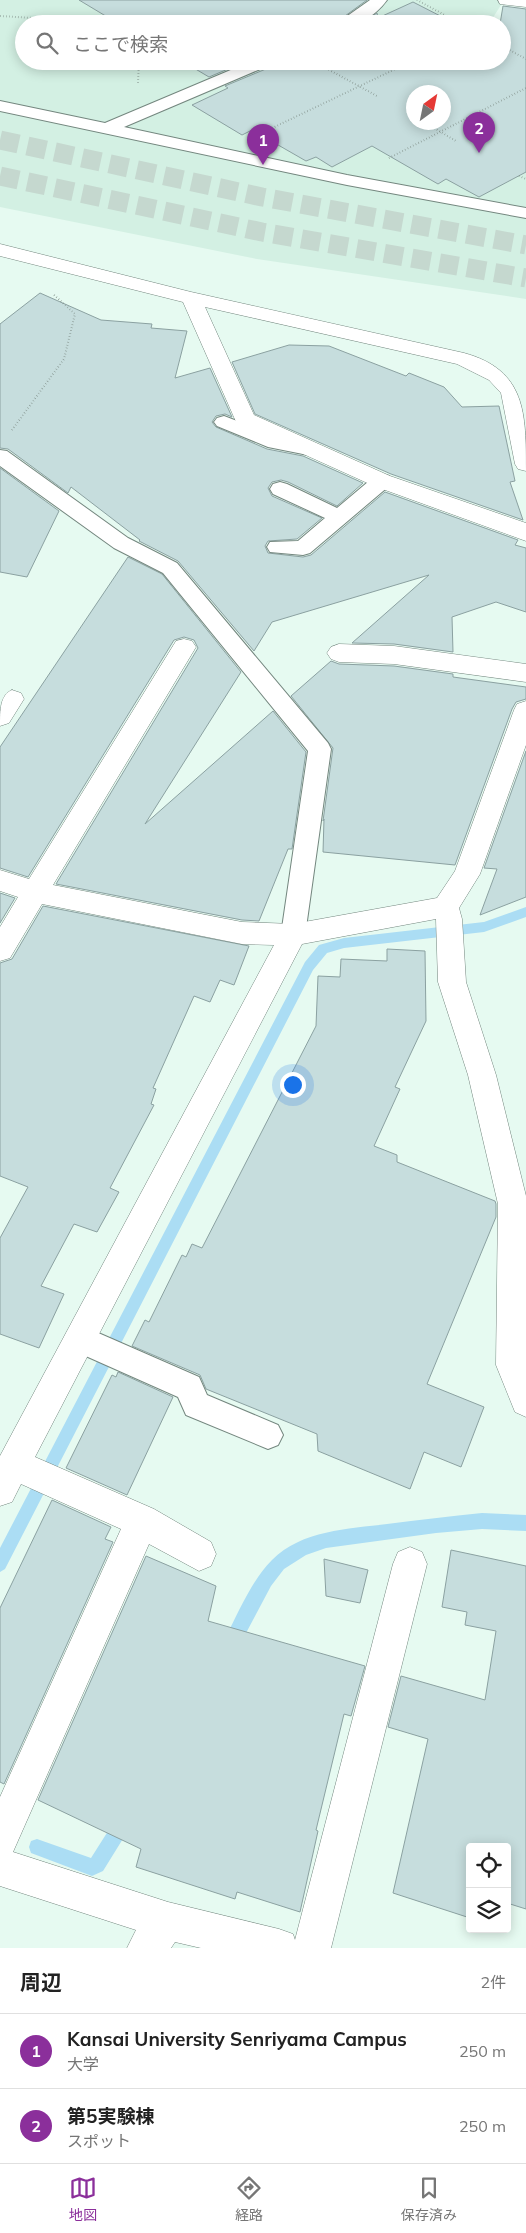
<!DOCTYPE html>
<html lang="ja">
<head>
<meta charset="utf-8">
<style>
  :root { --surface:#fff; --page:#f2f2f2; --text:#222; --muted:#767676; --line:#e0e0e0; --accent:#8b2f9b }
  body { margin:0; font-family:Mulish,"Noto Sans JP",sans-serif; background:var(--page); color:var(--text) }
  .controls { position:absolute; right:15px; bottom:15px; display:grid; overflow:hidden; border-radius:5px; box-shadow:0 2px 12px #0003 }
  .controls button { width:45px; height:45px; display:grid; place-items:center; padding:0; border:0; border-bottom:1px solid var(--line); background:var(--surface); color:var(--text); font:25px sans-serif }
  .compass { position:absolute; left:406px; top:85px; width:45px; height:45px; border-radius:50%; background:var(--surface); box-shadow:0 2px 12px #0003; rotate:33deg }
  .you { position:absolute; left:292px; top:1084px; width:18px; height:18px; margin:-12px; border:4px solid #fff; border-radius:50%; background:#1a73e8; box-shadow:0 0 0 8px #1a73e833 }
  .badge { display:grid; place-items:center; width:32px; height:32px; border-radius:50%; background:var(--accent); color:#fff; font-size:16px; font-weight:700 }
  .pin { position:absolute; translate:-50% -41px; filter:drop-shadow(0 1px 2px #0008) }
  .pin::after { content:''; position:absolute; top:26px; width:18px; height:15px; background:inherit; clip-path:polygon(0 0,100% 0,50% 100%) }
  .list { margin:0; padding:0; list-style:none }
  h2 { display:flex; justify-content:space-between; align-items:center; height:65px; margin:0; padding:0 20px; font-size:21px }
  h2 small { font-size:16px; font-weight:400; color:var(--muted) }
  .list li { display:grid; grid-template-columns:32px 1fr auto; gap:15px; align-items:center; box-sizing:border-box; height:75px; padding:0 20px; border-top:1px solid var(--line) }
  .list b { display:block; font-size:19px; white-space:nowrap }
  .list p { margin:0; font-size:16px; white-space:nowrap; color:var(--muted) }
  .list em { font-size:16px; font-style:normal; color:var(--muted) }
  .icon { flex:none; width:28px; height:28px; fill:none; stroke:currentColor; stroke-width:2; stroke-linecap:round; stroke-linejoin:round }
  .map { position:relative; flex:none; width:526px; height:1948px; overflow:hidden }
  .search { position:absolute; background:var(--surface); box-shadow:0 2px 12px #0003; left:15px; right:15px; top:15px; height:55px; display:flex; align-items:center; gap:12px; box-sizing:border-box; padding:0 18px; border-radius:28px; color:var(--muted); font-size:19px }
  .sheet { height:215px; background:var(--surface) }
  nav { display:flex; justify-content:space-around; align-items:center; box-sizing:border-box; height:70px; border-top:1px solid var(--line); background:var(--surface); font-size:14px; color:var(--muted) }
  nav a { display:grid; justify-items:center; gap:2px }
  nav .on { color:var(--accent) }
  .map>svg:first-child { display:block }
  .built { fill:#d3f0e3; fill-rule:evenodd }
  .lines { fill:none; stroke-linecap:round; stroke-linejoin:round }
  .stream { fill:#abddf4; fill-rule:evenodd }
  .building { fill:#c6dddd; stroke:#8ba1a1; fill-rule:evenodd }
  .highway-tunnel { stroke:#c5d8cf; stroke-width:19; stroke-dasharray:19 9; stroke-linecap:butt }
  .lane-casing { stroke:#74877f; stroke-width:2 }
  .street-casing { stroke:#74877f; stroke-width:1 }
  .path { stroke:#7c8a84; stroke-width:2; stroke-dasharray:0.5 2.5; stroke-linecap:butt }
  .lane { fill:#fff; fill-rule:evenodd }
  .street { fill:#fff; fill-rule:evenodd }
</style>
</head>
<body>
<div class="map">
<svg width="526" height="1948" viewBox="0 0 526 1948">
  <rect width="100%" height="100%" fill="#e6faf1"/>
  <path class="built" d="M0,0H504L489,24H24V61H502L526,39V299L257,259L0,207ZM414,92H444V122H414Z"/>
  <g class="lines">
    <g class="stream">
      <path d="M526,907V917L484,932L344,948L327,953L313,970L5,1569L0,1572V1548L305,962L319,945L344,938L484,922Z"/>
      <path d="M482,1513L526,1515V1531L482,1529L436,1533L326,1548L306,1555L284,1569L271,1586L237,1650L231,1652L225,1650L223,1644L225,1638C239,1612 251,1581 272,1560C302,1530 348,1529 387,1524C419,1520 450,1516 482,1513Z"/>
      <path d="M123,1815L129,1817L131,1823L129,1829L103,1871L92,1876L31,1853L29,1847L31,1841L37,1839L91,1858L117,1817Z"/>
    </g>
  </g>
  <g class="building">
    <path d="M79,0H367L334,24H119Z"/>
    <path d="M413,2L456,24H357L377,13L378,18Z"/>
    <path d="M503,6L526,9V172L479,197L446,179L438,184L372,146L332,167L316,157L306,161L252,130L242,135L192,105L228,88L225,86L273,66L276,61H502V24H500ZM414,92H444V122H414Z"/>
    <path d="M182,61H247L209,77Z"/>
    <path d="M40,293L101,320L152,324L151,328L187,331L175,378L210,368L232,417L225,414L216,416L212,422L216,427L267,449L303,456L363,483L337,506L288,482L281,480L272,482L268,488L272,496L322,518L297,539L268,541L265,546L268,553L303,557L311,555L385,492L518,540L515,545L526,548V612L496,602L452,617L453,652L394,644L352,643L429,575L272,622L254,651L178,561L139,541L140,540L71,487L68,493L8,449L0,448V324Z"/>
    <path d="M289,345L329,346L406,376L409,373L444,387L462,407L499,406L515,481L510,482L523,520L391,474L255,414L232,362Z"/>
    <path d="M0,468L59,511L27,577L0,572Z"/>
    <path d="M128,557L162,574L241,672L145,824L273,711L306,752L292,849H288L259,921L242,920L56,884L198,648L194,640L184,637L174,640L28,877L0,868V747Z"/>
    <path d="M331,661L339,664L394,666L453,674V677L526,687V699L516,702L512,709L455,865L323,852L324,819L323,821L333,748L291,696Z"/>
    <path d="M526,751V897L480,915L497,869L484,868Z"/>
    <path d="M0,893L15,898L0,923Z"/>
    <path d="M43,906L249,946L234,985L220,980L210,1002L194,996L153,1088L156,1089L151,1104L154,1105L110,1188L119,1192L97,1232L74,1224L41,1286L64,1294L39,1348L0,1334V1238L28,1187L0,1176V963L12,959Z"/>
    <path d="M387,949L425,951L426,1021L395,1087L400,1089L374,1146L397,1155V1162L495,1201L496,1204V1217L427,1384L484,1407L461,1467L424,1452L410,1489L318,1451L317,1434L206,1389L200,1375L132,1346L145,1320L149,1322L182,1255L186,1257L192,1244L202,1248L316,1026L318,976L340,977L341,959L387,961Z"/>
    <path d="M118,1372L173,1397L127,1495L66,1468L112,1375L116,1377Z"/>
    <path d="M52,1500L111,1527L105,1539L113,1542L4,1784L0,1782V1608Z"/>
    <path d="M451,1550L526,1566V1909L507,1903V1847H470V1918L393,1893L428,1739L388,1727L401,1676L485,1700L496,1631L465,1625L467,1612L442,1607Z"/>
    <path d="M146,1556L216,1586L208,1621L365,1666L351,1716L344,1714L316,1830L318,1831L300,1912L237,1892L235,1899L136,1867L141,1849L38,1800Z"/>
    <path d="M324,1559L368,1570L360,1603L326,1596Z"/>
  </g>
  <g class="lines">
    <g class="highway-tunnel">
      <path d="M0,140L262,197L526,245"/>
      <path d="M0,176L262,232L526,278"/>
    </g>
    <defs>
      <g id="lane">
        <path d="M370,0H387C373,19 359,24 336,24Z"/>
        <path d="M252,61H274L272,64L124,127L347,175L526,208V218L347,185L0,111V101L105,123Z"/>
        <path d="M224,416L282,438L315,445L318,449L315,453L308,455L268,447L217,426L214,422L217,418Z"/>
        <path d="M0,450L7,451L128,538L177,563L328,743L331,749L305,935L302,942L293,945L284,942L281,935L308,751L163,573L114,548L0,466Z"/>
        <path d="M382,474L389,476L392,481L389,486L310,553L303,555L270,552L267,547L270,542L298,541L325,518L273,494L270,489L273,484L280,482L287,484L337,508L375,476Z"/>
        <path d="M80,1325L199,1377L207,1395L278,1425L283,1435L278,1445L268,1449L186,1415L178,1397L70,1349L66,1339L70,1329Z"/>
      </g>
      <g id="street">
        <path d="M498,0H526V7L500,4Z"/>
        <path d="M0,244L191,292L464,353C526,370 526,413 526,471L518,469L515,464L501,393L489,380L457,364L205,307L254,415L390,476L523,522L526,523V541L374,486L237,424L183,302L0,256Z"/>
        <path d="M184,639L192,641L196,647L53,885L242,922L293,924L437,898L455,871L514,710L517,704L526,701V745L480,874L459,908L462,919L466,982L496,1075L526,1196V1417L515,1412L496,1365L498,1204L468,1075L438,982L436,919L302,944L35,1457L154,1509L211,1542L216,1554L211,1566L199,1571L149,1544L13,1852L168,1902L279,1929L293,1934L295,1940L393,1564L398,1552L410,1547L422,1552L427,1564L331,1948H201L175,1942L171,1948H127L136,1930L0,1886V1797L121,1529L21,1484L12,1502L0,1506V1456L274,945L242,944L42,904L10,958L0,961V927L18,897L0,891V870L29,879L176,641Z"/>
        <path d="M339,644L394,646L526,664V682L394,664L339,662L331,659L327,653L331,647Z"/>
        <path d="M12,690L21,693L24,699L9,723L0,726C0,710 0,695 12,690Z"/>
      </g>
    </defs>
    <use href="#lane" class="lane-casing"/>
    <use href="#street" class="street-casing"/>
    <g class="path">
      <path d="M417,0L461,24"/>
      <path d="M0,16L49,19L53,24"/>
      <path d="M502,46L526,59"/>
      <path d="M313,61L377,96"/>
      <path d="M138,83L139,61"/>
      <path d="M424,122L456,141"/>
      <path d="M264,132L412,61"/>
      <path d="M389,158L526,88"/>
      <path d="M519,176L526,179"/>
      <path d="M12,430L64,359L75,314L53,294"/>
    </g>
    <use href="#lane" class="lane"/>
    <use href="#street" class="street"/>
  </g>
</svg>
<div class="controls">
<button><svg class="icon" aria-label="locate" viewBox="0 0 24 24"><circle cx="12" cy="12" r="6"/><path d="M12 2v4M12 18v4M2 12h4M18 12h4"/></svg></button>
<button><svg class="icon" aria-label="layers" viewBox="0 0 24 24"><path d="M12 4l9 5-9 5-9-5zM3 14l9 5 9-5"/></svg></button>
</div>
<svg class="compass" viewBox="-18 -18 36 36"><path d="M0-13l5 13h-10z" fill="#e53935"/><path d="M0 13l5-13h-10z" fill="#767676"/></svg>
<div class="you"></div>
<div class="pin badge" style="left:263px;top:165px">1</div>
<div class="pin badge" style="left:479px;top:153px">2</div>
<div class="search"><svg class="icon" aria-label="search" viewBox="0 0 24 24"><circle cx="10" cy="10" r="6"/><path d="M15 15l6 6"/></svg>ここで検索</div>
</div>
<section class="sheet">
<h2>周辺<small>2件</small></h2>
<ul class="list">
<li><span class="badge">1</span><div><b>Kansai University Senriyama Campus</b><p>大学</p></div><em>250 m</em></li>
<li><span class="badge">2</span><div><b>第5実験棟</b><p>スポット</p></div><em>250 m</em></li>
</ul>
</section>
<nav>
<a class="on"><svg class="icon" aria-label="map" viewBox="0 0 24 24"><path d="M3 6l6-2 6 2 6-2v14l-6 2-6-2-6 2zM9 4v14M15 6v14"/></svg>地図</a>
<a><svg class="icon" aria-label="directions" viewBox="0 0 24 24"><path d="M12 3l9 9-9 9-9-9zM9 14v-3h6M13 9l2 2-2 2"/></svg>経路</a>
<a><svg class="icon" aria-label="saved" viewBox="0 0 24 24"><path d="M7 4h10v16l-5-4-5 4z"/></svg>保存済み</a>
</nav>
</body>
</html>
